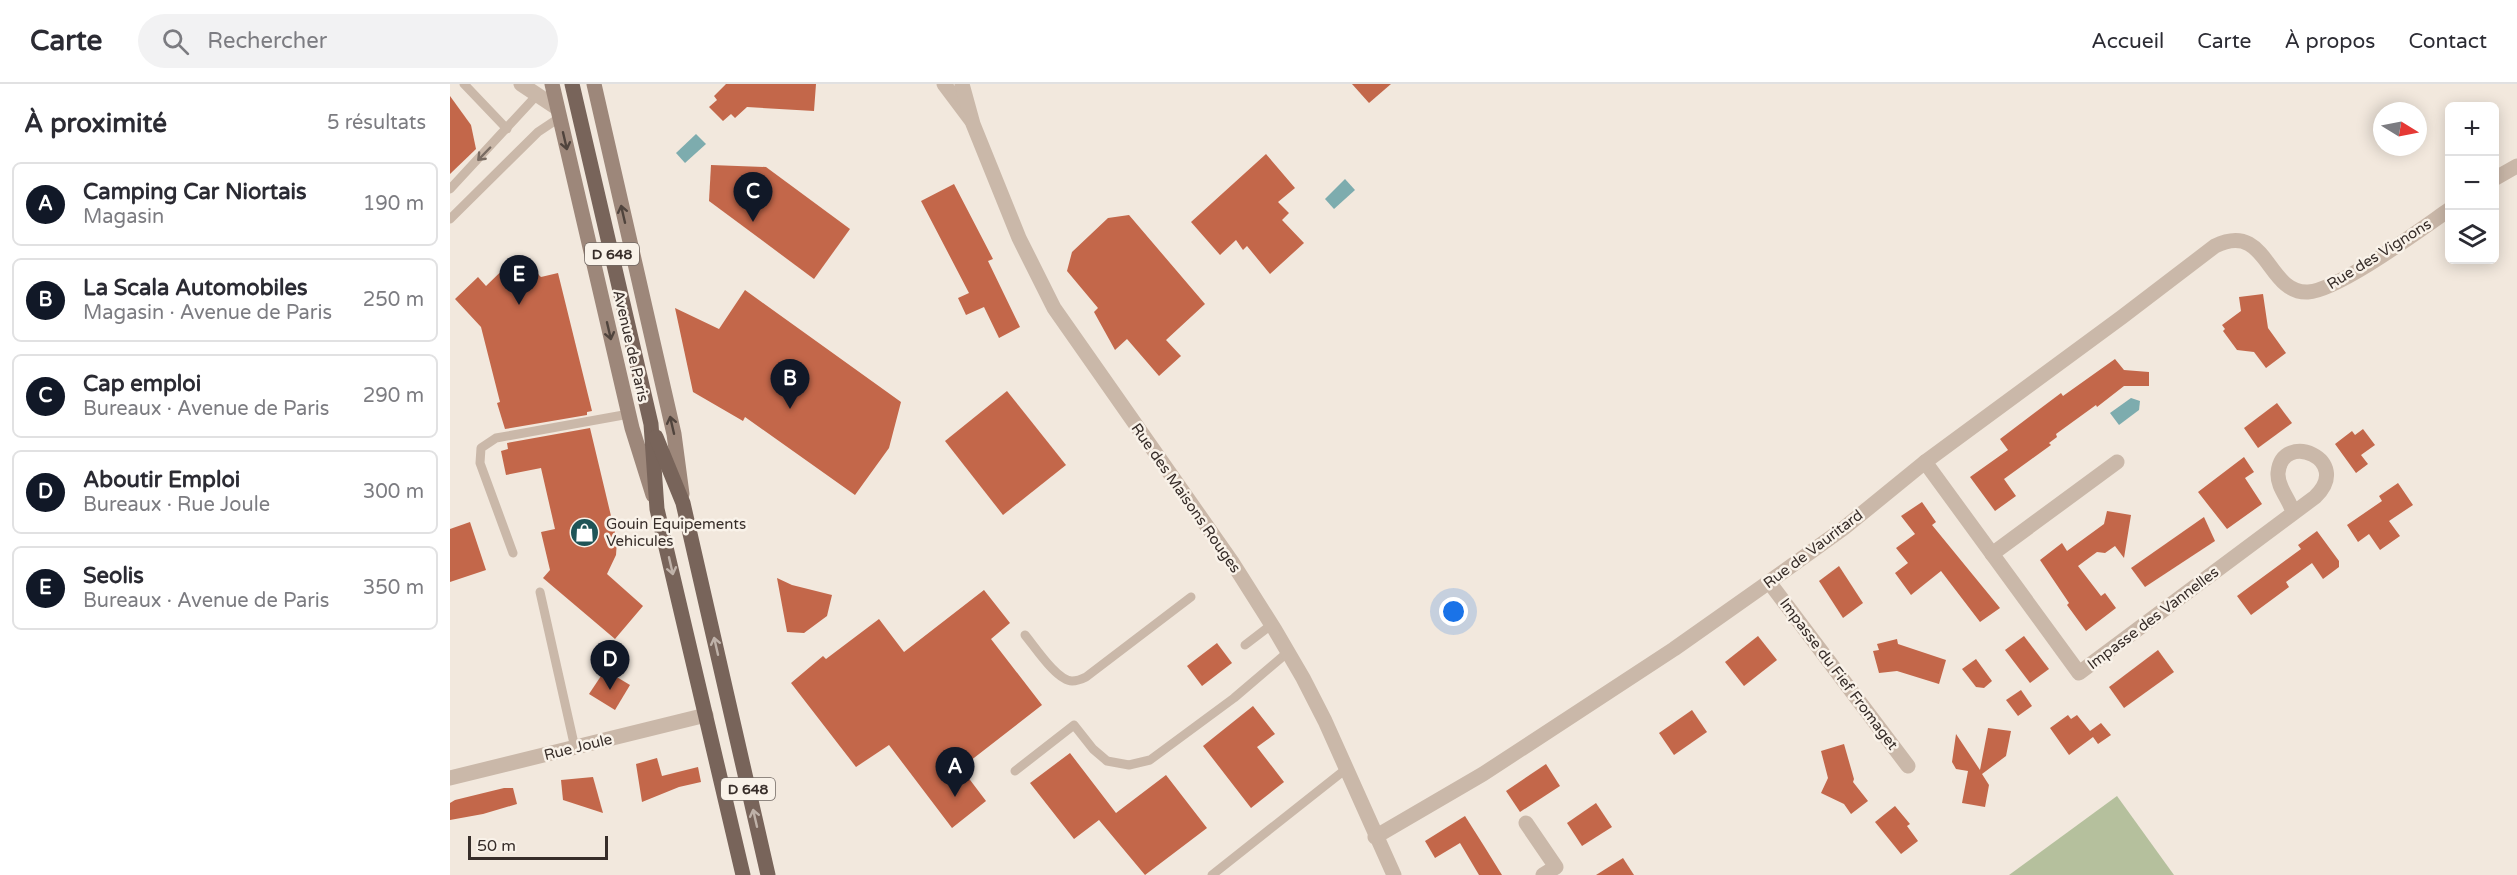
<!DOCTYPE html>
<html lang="fr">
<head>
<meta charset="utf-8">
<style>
  :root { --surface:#fff; --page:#f2f2f3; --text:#2b2b33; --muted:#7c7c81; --line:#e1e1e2; --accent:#111827 }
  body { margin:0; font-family:"Varela Round",sans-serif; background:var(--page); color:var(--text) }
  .controls { position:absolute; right:18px; top:18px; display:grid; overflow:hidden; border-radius:9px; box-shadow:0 3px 15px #0003 }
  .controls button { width:54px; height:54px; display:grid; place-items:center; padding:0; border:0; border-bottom:2px solid var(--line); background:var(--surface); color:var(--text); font:30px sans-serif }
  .compass { position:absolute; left:1923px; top:18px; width:54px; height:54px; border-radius:50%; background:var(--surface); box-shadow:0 3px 15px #0003; rotate:100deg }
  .scale { position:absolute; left:18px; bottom:15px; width:140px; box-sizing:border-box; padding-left:6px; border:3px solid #372d29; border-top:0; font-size:16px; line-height:21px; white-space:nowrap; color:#372d29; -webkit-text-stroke:4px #f9f2e9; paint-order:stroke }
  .you { position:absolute; left:1004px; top:528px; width:21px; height:21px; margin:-15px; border:4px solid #fff; border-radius:50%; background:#1a73e8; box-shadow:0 0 0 9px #1a73e833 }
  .badge { display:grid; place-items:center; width:39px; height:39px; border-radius:50%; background:var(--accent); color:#fff; font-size:20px; font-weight:700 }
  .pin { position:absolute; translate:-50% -50px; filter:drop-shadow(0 2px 3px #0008) }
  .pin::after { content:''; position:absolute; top:32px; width:21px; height:18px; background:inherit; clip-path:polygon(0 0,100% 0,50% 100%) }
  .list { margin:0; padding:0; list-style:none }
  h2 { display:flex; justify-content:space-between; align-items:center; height:78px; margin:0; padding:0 24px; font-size:26px }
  h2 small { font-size:20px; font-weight:400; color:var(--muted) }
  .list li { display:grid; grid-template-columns:39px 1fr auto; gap:18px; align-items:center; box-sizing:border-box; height:84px; margin:0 12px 12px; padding:0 12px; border:2px solid var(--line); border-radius:9px }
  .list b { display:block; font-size:22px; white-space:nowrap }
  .list p { margin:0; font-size:20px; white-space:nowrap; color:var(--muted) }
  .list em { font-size:20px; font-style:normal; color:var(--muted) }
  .icon { flex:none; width:33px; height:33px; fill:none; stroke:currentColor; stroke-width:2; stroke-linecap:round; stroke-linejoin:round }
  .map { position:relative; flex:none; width:2067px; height:791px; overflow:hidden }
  header { display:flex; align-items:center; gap:36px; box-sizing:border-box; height:84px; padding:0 30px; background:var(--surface); border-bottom:2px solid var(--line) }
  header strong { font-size:28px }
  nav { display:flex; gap:33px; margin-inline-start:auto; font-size:21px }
  .search { width:420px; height:54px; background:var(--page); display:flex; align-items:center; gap:15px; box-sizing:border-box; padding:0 21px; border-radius:33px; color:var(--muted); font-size:22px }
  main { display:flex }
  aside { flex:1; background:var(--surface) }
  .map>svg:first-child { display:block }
  .green { fill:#b5c09d }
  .water { fill:#7dacae }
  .building { fill:#c3674a }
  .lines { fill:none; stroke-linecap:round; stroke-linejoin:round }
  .service { stroke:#cab8a9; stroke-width:9 }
  .minor { stroke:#cab8a9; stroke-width:15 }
  .tertiary { stroke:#cab8a9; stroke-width:15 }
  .secondary { stroke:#9d877a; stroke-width:15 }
  .primary { stroke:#78645a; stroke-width:15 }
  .oneway { stroke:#50443d }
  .oneway2 { stroke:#796c63 }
  .oneway3 { stroke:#bfb2a9 }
  .labels { text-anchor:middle; stroke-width:5; stroke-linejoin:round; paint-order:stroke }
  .shield { fill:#f9f2e9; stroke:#716863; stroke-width:1.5 }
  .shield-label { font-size:14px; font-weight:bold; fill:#372d29 }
  .street-label { font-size:15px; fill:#372d29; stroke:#f9f2e9 }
  .poi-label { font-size:15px; fill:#372d29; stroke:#f9f2e9; text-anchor:start }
</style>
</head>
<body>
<header>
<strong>Carte</strong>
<div class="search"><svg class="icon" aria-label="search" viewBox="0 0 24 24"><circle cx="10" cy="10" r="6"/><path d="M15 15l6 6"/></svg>Rechercher</div>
<nav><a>Accueil</a><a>Carte</a><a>À propos</a><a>Contact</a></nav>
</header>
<main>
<aside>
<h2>À proximité<small>5 résultats</small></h2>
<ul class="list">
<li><span class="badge">A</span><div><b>Camping Car Niortais</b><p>Magasin</p></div><em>190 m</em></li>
<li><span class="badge">B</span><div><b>La Scala Automobiles</b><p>Magasin · Avenue de Paris</p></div><em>250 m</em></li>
<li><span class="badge">C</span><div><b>Cap emploi</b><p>Bureaux · Avenue de Paris</p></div><em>290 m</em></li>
<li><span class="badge">D</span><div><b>Aboutir Emploi</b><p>Bureaux · Rue Joule</p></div><em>300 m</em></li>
<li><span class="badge">E</span><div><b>Seolis</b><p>Bureaux · Avenue de Paris</p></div><em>350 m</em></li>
</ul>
</aside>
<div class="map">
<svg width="2067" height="791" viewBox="0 0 2067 791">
  <rect width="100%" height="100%" fill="#f2e8dd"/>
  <path class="green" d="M1667,712L1724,791H1559Z"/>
  <g class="water">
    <path d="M246,50L256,60L235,79L226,69Z"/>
    <path d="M895,95L905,106L884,125L875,115Z"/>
    <path d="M1681,314L1690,317L1689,326L1669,341L1660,329Z"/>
  </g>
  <g class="building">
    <path d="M276,0H366L364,27L297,23L285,34L281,30L273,37L259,23L267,16L264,12Z"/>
    <path d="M902,0H941L919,19Z"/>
    <path d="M0,12L21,41L26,65L0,90Z"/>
    <path d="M816,70L845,104L828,118L839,129L832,136L854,159L820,190L797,162L793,166L786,156L770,171L741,138Z"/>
    <path d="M261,81L316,83L400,145L364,195L259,117Z"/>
    <path d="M504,100L543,175L538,177L570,243L549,254L534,223L516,231L508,214L519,209L471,117Z"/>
    <path d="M679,131L755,220L716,256L731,272L709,292L677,255L665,266L644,228L648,224L617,187L622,168L658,134Z"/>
    <path d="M68,171L91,193L108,189L142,327L137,328V331L55,345L47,319L50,318L31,243L5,215L28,193L36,202Z"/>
    <path d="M295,206L451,318L439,364L405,411L295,333L293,337L243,308L225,224L269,245Z"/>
    <path d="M1813,210L1818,244L1836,269L1816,284L1804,268L1787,266L1773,247L1775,245L1772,241L1791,227L1789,213Z"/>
    <path d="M1665,275L1674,286L1699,288V302H1674L1647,323L1646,321L1606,350L1607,353L1599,359L1601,361L1554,395L1566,412L1545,427L1520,393L1558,366L1550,355L1611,309L1613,312Z"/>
    <path d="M557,307L616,381L553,431L495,357Z"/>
    <path d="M1827,319L1842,339L1808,364L1794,344Z"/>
    <path d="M140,344L167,457L166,471L157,490L193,522L165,555L93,494L100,486L91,448L105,445L91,384L56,391L51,367L58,365L57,359Z"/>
    <path d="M1913,345L1925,361L1911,371L1918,380L1906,389L1885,360L1902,347L1905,351Z"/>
    <path d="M1794,373L1804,388L1795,394L1812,420L1777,445L1748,408Z"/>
    <path d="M1948,399L1963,421L1939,437L1950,452L1930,466L1919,450L1908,458L1897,441L1932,417L1929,412Z"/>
    <path d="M1472,418L1486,438L1482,441L1550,524L1530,538L1491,487L1461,511L1445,489L1458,479L1446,464L1465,450L1451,432Z"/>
    <path d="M1657,427L1681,431L1674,474L1665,462L1655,469L1647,468L1628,482L1651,512L1655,509L1666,524L1636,547L1617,521L1619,519L1590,476L1612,459L1617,467L1654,440Z"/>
    <path d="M1754,433L1765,457L1695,503L1681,484Z"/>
    <path d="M20,438L36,486L0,498V445Z"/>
    <path d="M1867,447L1889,477V483L1873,495L1862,479L1836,498L1839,503L1801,531L1787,512L1851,465L1848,461Z"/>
    <path d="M1389,482L1413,519L1393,534L1369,497Z"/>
    <path d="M327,494L342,501L382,511L377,532L354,549L337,548Z"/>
    <path d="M534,506L560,539L541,555L592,621L511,684L536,717L502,744L439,661L406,683L341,599L373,572L376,575L429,535L454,568Z"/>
    <path d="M1308,552L1327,576L1294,602L1275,578Z"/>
    <path d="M1574,552L1599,585L1580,599L1555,566Z"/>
    <path d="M1447,555L1448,560L1496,576L1489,600L1447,587L1429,589L1423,567L1429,566L1427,560Z"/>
    <path d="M767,559L782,579L752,602L737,582Z"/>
    <path d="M1708,566L1724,588L1674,624L1659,603Z"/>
    <path d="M1526,575L1542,597L1534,604L1526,603L1512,585Z"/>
    <path d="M155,586L180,601L165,626L139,610Z"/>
    <path d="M1571,606L1582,622L1568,632L1556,616Z"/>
    <path d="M803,622L825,650L807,663L834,698L801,724L753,662Z"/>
    <path d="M1242,626L1257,648L1224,671L1209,649Z"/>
    <path d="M1618,631L1621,635L1627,631L1640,647L1651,639L1661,651L1648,660L1643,653L1619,671L1600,644Z"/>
    <path d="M1538,644L1561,647L1556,672L1532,690L1539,701L1535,723L1512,719L1518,687L1506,685L1502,678L1506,650L1530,686Z"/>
    <path d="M1394,660L1404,695L1403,698L1418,717L1401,730L1394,720L1371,709L1378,694L1371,667Z"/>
    <path d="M620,669L666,729L716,691L757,744L695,791L649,736L624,755L580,699Z"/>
    <path d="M207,674L212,692L248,683L251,698L229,703L192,718L186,680Z"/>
    <path d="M1096,680L1110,702L1070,728L1056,707Z"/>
    <path d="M143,693L153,729L113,716L111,696Z"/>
    <path d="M54,704H63L67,720L33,730L0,736V719L5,716Z"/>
    <path d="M1146,719L1162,743L1132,762L1117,739Z"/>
    <path d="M1445,722L1460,740L1457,742L1468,757L1451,770L1425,738Z"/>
    <path d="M1015,732L1034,762L1052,791H1029L1010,759L985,774L975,757Z"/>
    <path d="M1173,774L1184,791H1146Z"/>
  </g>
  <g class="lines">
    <g class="service">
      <path d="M14,0L57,45"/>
      <path d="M0,105L87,11"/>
      <path d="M0,135L88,48L109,34"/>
      <path d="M63,469L30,379L31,364L46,354L179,330"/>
      <path d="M90,508L125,664"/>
      <path d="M575,551C585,563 607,597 622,597C627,597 632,595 636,593L741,513"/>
      <path d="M795,561L821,541"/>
      <path d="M565,687L624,641L643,665L657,677L679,681L700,676L784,614L838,568"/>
      <path d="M762,791L896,685"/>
    </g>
    <g class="minor">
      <path d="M71,0L107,24"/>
      <path d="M1475,378L1629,589L1865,413C1904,376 1832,345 1828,389C1827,404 1840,415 1843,429"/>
      <path d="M1542,470L1667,378"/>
      <path d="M1319,498L1458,682"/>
      <path d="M0,694L256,631"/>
      <path d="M1076,739L1106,783L1093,791"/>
    </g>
    <g class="tertiary">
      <path d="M494,0L521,36"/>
      <path d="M512,0L523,40L569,154L604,224L782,478L825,546L853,594L875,637L944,791"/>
      <path d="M2044,95L2067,82"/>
      <path d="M925,753L1033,690L1224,565L1319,498L1394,444L1475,378L1672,233L1765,162C1818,136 1816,210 1858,208C1889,206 1971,145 2000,125"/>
    </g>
    <g class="secondary">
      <path d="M102,0L182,344L203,411"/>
      <path d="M144,0L224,350L232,410"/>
    </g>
    <g class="primary">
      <path d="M122,0L201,340L207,425L293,791"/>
      <path d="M206,353L233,419L318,791"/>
    </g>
  </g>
  <defs><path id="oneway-shaft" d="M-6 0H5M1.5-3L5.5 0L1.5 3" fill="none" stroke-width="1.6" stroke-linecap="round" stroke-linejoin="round" transform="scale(1.5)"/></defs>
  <g class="oneway">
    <use href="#oneway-shaft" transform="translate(115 57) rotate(77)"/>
    <use href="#oneway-shaft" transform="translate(173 130) rotate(-103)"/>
    <use href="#oneway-shaft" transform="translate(159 247) rotate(77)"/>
    <use href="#oneway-shaft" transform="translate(222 341) rotate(-103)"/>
  </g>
  <use class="oneway2" href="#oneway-shaft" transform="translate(34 70) rotate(134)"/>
  <g class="oneway3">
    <use href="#oneway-shaft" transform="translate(221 482) rotate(77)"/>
    <use href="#oneway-shaft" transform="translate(266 562) rotate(-103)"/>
    <use href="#oneway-shaft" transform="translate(305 734) rotate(-103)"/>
  </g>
  <defs>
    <symbol id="shop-disc" viewBox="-11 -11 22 22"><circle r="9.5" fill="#1f5457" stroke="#f9f2e9"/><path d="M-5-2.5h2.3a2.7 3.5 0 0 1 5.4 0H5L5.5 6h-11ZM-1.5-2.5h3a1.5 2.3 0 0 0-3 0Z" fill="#fff"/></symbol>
  </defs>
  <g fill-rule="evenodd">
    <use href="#shop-disc" x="118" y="432" width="33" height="33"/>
  </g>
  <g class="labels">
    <g class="shield">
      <rect x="135" y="159" width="54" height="22" rx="4.5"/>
      <rect x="271" y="694" width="54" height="22" rx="4.5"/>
    </g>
    <g class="shield-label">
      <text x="162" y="175">D 648</text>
      <text x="298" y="710">D 648</text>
    </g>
    <g class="street-label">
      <text transform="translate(1929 170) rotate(-32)" y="5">Rue des Vignons</text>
      <text transform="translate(181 262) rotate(77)" y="5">Avenue de Paris</text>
      <text transform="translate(736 414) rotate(55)" y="5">Rue des Maisons Rouges</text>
      <text transform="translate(1363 465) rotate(-37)" y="5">Rue de Vauritard</text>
      <text transform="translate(1703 534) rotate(-37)" y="5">Impasse des Vannelles</text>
      <text transform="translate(1389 590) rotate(53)" y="5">Impasse du Fief Fromaget</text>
      <text transform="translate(128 663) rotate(-14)" y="5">Rue Joule</text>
    </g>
    <g class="poi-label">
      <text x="156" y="445">Gouin Equipements<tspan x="156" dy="17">Vehicules</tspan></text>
    </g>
  </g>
</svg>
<div class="controls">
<button>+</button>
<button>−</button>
<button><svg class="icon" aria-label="layers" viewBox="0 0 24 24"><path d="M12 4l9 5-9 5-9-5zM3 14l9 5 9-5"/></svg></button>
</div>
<svg class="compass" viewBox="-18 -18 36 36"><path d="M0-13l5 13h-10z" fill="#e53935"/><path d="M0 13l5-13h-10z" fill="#7c7c81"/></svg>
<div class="scale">50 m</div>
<div class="you"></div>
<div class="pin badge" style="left:505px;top:713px">A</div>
<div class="pin badge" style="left:340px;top:325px">B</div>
<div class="pin badge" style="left:303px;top:138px">C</div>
<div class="pin badge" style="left:160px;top:606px">D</div>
<div class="pin badge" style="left:69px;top:221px">E</div>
</div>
</main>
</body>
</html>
